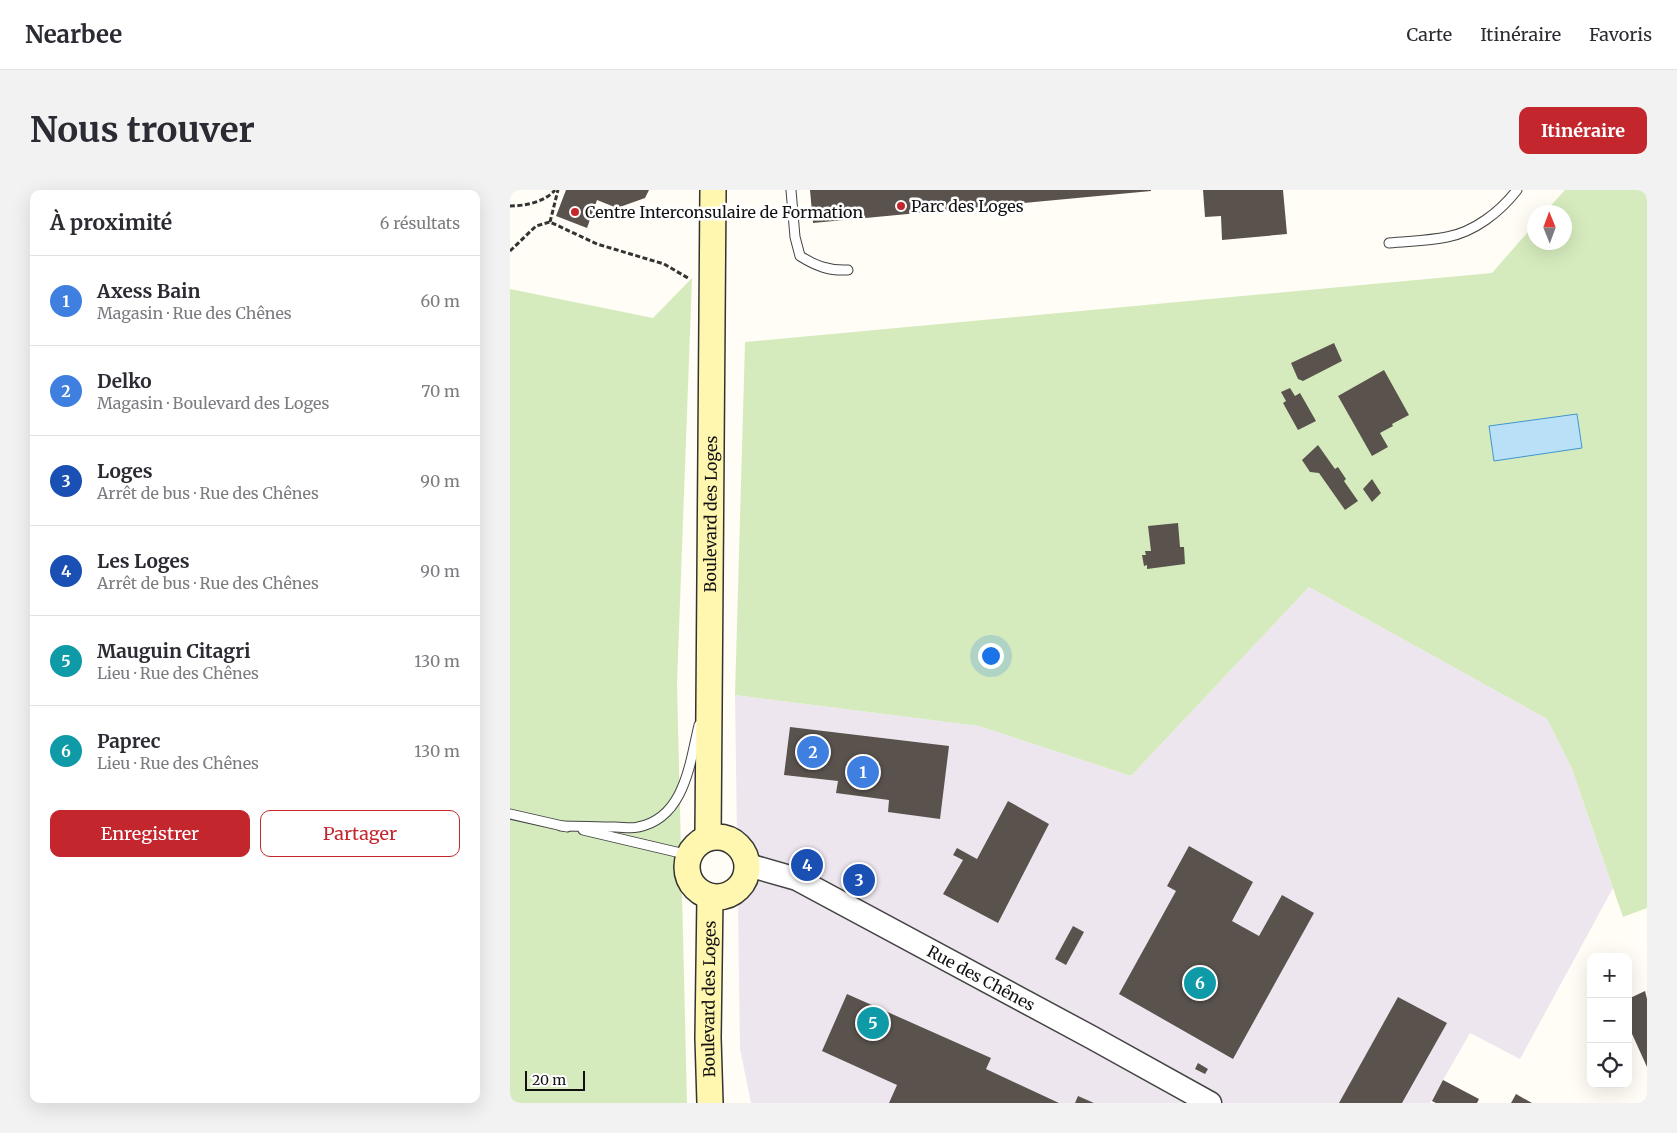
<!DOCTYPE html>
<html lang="fr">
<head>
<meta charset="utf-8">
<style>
  :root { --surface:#fff; --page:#f2f2f3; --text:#2b2b33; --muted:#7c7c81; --line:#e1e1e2; --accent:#c4262e }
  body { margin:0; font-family:Merriweather,serif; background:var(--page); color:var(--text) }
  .controls { position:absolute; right:15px; bottom:15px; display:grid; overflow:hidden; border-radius:10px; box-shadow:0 5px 20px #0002 }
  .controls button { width:45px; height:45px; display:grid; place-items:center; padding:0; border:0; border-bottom:1px solid var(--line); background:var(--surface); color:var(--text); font:25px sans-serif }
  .compass { position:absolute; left:1017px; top:15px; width:45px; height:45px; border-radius:50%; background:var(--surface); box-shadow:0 5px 20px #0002; rotate:359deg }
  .scale { position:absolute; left:15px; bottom:12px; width:60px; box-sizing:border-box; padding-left:5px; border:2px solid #111; border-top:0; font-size:14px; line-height:18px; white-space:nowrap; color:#111; -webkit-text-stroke:4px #fff; paint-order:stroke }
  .you { position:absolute; left:480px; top:465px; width:18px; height:18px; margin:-12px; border:4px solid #fff; border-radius:50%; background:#1a73e8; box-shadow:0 0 0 8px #1a73e833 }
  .badge { display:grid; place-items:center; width:32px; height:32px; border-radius:50%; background:var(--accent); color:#fff; font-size:16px; font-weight:700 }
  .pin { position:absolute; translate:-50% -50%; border:2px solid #fff; box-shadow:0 1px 5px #0006 }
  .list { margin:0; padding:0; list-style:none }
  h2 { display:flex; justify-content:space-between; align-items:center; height:65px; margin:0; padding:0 20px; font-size:21px }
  h2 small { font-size:16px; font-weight:400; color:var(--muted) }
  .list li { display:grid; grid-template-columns:32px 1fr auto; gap:15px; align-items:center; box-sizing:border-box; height:90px; padding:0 20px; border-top:1px solid var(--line) }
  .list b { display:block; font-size:19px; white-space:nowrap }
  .list p { margin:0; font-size:16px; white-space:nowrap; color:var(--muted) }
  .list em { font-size:16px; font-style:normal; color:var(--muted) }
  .actions { display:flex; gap:10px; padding:15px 20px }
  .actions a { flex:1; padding:11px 0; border:1px solid var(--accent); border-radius:10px; text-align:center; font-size:18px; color:var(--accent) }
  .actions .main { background:var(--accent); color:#fff }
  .icon { flex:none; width:28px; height:28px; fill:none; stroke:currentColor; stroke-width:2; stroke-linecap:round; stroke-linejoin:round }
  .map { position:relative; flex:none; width:1137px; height:913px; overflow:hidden; border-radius:10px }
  header { display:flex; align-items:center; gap:30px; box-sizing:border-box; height:70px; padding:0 25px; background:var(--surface); border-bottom:1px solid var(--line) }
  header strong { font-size:24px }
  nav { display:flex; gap:28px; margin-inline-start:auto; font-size:18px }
  .intro { display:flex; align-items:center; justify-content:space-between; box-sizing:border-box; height:120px; padding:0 30px }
  h1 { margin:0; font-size:35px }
  .button { padding:12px 22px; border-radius:10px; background:var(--accent); color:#fff; font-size:18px; font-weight:700 }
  main { display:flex; gap:30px; padding:0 30px }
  aside { flex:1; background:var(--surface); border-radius:10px; box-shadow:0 5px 20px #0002 }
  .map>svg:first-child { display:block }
  .industrial { fill:#eee6ef }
  .green { fill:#d5ebbd }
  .water { fill:#b9e0f7; stroke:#3f96cf }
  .building { fill:#5a524d }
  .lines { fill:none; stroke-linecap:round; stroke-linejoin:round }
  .service-casing { stroke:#444; stroke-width:11 }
  .tertiary-casing { stroke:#444; stroke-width:25 }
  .secondary-casing { stroke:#333; stroke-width:28 }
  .path { stroke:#333; stroke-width:3; stroke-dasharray:5 2.5; stroke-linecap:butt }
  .service { stroke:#fff; stroke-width:9 }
  .tertiary { stroke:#fff; stroke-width:22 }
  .secondary { stroke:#fff6b0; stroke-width:25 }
  .poi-dot { fill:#c4262e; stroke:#fff; stroke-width:2 }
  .labels { text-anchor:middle; stroke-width:5; stroke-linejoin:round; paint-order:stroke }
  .poi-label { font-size:16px; fill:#111; stroke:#fff; text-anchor:start }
  .street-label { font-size:16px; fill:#111; stroke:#fff }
</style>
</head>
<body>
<header>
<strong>Nearbee</strong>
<nav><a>Carte</a><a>Itinéraire</a><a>Favoris</a></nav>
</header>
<div class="intro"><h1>Nous trouver</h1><a class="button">Itinéraire</a></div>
<main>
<aside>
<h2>À proximité<small>6 résultats</small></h2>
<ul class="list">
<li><span class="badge" style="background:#3f7fe0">1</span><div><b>Axess Bain</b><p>Magasin · Rue des Chênes</p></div><em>60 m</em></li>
<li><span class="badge" style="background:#3f7fe0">2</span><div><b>Delko</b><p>Magasin · Boulevard des Loges</p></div><em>70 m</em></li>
<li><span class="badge" style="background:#1a4fb4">3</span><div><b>Loges</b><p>Arrêt de bus · Rue des Chênes</p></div><em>90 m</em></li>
<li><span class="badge" style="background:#1a4fb4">4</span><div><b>Les Loges</b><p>Arrêt de bus · Rue des Chênes</p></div><em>90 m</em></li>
<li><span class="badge" style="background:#0f9aa8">5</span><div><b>Mauguin Citagri</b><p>Lieu · Rue des Chênes</p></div><em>130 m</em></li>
<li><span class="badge" style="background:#0f9aa8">6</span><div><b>Paprec</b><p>Lieu · Rue des Chênes</p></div><em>130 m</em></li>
</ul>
<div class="actions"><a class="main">Enregistrer</a><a>Partager</a></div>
</aside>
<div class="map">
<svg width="1137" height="913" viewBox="0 0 1137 913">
  <rect width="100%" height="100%" fill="#fffdf5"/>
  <path class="industrial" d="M799,397L1037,529L1062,579L1103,698L1010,869L960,843L920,913H241L230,859L225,505L469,536L621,586Z"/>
  <g class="green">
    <path d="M1055,0H1137V718L1113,727L1062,579L1037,529L799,397L621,586L469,536L225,505L235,152L982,83L1024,35V52H1054V22H1035Z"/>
    <path d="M182,88L167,493L177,913H0V99L143,128Z"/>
  </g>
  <path class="water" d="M1067,224L1072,258L984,271L979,236Z"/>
  <g class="building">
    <path d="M56,0H139L135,8L107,18L87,10L77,38L46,26Z"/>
    <path d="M300,0H641V1L303,33Z"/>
    <path d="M693,0H773L777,44L712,50L711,26L695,27Z"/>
    <path d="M824,153L832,171L793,191L788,189L781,173Z"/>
    <path d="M874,180L899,225L882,234L883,236L870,243L878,257L862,266L828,206Z"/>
    <path d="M780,198L785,206L790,203L806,231L788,240L773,213L776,211L771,202Z"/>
    <path d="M808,255L825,279L828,277L836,289L834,291L848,311L835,320L809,283L800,282L792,270Z"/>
    <path d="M862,289L871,303L862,312L853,299Z"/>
    <path d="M668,333L670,357H674L675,374L637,379V375L634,376L632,365H636L635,361H641L638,336Z"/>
    <path d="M280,537L439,556L430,629L378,622L379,610L326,603L328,591L274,585Z"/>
    <path d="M498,611L539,634L488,733L433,704L453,670L443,665L447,658L467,669Z"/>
    <path d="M679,656L743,692L722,731L749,746L772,705L804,723L723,869L609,804L666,701L657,696Z"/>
    <path d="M563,736L574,742L556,775L545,769Z"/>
    <path d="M1135,801L1137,809V877L1118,835V809Z"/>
    <path d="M337,804L481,868L476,879L549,913H379L387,895L312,861Z"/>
    <path d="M888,807L937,833L892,913H829Z"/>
    <path d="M688,873L698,879L695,884L685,879Z"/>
    <path d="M933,890L969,909L967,913H926L922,911Z"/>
    <path d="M1006,904L1022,913H1001Z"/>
    <path d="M568,906L584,913H565Z"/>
  </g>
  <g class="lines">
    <defs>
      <g id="service">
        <path d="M281,0L285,47L290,66C306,76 319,81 338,80"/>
        <path d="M879,53C898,51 918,51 937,47C964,42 990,22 1007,0"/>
        <path d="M0,624L57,637"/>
        <path d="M51,636C69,636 87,637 105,637C113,637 121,639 128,637C175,628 180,572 189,535"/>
        <path d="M73,640L179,665"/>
      </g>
      <g id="tertiary">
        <path id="s1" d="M238,675L287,689L581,847L700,913"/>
      </g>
      <g id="secondary">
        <circle cx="207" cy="677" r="30"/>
        <path id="s2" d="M198,648L203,0"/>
        <path id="s3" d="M200,913L198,848L200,707"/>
      </g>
    </defs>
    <use href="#service" class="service-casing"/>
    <use href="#tertiary" class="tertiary-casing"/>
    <use href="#secondary" class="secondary-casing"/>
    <g class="path">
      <path d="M0,16C15,16 35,12 45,0"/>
      <path d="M40,32L48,0"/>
      <path d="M0,61L26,36L40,32L87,54L154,74L178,88"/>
    </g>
    <use href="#service" class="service"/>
    <use href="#tertiary" class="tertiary"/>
    <use href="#secondary" class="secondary"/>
  </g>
  <g class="poi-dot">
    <circle cx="391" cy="16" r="5"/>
    <circle cx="65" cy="22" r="5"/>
  </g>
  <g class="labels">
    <g class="poi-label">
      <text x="401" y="22">Parc des Loges</text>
      <text x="75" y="28">Centre Interconsulaire de Formation</text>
    </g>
    <g class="street-label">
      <text dy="6" stroke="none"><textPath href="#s2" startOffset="324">Boulevard des Loges</textPath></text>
      <text dy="6" stroke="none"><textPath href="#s1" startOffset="260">Rue des Chênes</textPath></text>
      <text dy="6" stroke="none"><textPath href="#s3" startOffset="104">Boulevard des Loges</textPath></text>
    </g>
  </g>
</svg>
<div class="controls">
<button>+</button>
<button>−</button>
<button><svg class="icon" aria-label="locate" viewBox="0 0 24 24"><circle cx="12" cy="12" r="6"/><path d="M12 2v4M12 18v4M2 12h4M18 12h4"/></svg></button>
</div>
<svg class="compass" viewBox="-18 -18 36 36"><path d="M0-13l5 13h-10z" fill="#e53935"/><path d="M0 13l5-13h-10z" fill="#7c7c81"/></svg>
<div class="scale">20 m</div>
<div class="you"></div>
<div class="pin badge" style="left:353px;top:582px;background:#3f7fe0">1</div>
<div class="pin badge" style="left:303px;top:562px;background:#3f7fe0">2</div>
<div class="pin badge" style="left:349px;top:690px;background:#1a4fb4">3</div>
<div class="pin badge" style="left:297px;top:675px;background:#1a4fb4">4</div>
<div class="pin badge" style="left:363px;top:833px;background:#0f9aa8">5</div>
<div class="pin badge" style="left:690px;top:793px;background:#0f9aa8">6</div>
</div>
</main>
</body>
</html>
